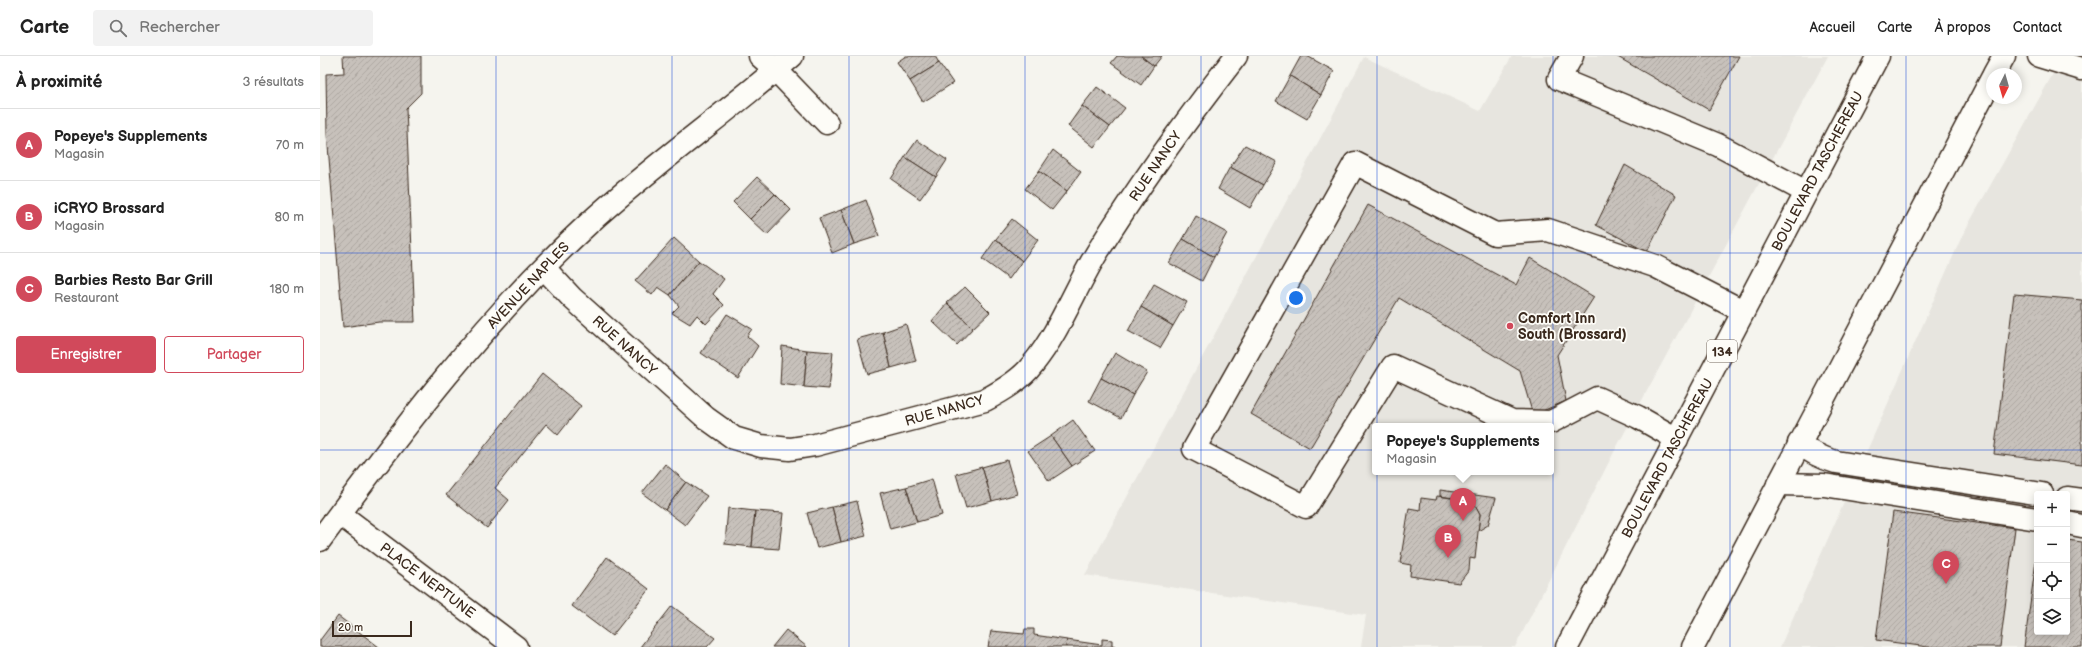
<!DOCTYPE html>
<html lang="fr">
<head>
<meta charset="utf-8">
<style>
  :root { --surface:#fff; --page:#f2f2f2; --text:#222; --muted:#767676; --line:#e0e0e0; --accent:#d1495b }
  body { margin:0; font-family:"Balsamiq Sans",sans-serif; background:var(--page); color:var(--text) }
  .controls { position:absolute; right:12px; bottom:12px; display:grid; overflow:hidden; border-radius:4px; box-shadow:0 2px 10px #0003 }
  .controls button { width:36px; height:36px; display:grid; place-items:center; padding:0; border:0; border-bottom:1px solid var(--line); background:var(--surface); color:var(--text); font:20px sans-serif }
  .compass { position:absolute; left:1666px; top:12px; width:36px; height:36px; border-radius:50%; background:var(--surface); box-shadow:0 2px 10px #0003; rotate:185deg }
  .scale { position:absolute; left:12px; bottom:10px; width:80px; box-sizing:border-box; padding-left:4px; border:2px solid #3b2a1e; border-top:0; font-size:11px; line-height:14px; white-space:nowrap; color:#3b2a1e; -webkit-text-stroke:3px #fdfcf7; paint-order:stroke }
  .you { position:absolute; left:976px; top:242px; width:14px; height:14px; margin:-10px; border:3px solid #fff; border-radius:50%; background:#1a73e8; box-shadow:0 0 0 6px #1a73e833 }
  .badge { display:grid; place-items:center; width:26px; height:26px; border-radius:50%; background:var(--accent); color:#fff; font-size:13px; font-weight:700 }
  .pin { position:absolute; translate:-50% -33px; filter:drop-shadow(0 1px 2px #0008) }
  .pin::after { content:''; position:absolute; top:21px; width:14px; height:12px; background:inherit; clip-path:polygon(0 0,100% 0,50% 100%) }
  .popup { position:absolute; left:1052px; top:367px; width:182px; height:52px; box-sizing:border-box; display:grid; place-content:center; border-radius:4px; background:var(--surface); filter:drop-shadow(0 1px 3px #0005); font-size:13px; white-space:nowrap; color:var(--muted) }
  .popup b { font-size:15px; color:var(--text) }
  .popup::after { content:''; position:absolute; left:50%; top:100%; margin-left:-8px; border:8px solid transparent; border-top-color:var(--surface) }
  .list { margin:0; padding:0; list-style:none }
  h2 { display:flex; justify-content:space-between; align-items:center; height:52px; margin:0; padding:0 16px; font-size:17px }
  h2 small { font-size:13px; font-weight:400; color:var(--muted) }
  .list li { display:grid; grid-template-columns:26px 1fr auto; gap:12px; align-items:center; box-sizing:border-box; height:72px; padding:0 16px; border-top:1px solid var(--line) }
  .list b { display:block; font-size:15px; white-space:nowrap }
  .list p { margin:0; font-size:13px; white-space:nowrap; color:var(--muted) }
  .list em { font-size:13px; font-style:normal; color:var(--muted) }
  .actions { display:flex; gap:8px; padding:12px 16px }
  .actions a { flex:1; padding:9px 0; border:1px solid var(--accent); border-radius:4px; text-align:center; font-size:14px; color:var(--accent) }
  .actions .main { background:var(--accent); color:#fff }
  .icon { flex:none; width:22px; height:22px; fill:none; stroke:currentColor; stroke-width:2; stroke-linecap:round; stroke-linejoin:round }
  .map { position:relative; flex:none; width:1762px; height:591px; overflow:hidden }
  header { display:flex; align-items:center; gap:24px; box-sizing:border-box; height:56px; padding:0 20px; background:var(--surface); border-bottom:1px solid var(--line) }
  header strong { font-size:19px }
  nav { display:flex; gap:22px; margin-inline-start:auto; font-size:14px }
  .search { width:280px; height:36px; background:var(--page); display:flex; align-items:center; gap:10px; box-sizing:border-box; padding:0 14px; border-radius:4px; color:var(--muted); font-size:15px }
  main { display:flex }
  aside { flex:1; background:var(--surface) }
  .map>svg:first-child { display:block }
  .built { fill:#e7e5df; fill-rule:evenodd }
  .building { fill:url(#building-hatch); stroke:#3b2a1e }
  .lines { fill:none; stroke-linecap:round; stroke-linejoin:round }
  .minor-casing { stroke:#3b2a1e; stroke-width:25 }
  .major-casing { stroke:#3b2a1e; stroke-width:25 }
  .minor { stroke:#fdfcf7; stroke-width:22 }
  .major { stroke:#fdfcf7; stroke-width:22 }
  .grid { fill:none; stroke:#1d4ed8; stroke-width:1; stroke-opacity:0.55 }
  .poi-dot { fill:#d1495b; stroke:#fdfcf7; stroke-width:1.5 }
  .labels { text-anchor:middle; stroke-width:3.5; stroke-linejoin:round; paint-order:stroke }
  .shield { fill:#fdfcf7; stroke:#75695f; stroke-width:1 }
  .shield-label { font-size:13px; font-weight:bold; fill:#3b2a1e }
  .street-label { font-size:14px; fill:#3b2a1e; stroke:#fdfcf7 }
  .poi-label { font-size:14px; font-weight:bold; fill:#3b2a1e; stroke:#fdfcf7; text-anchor:start }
</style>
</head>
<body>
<header>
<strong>Carte</strong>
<div class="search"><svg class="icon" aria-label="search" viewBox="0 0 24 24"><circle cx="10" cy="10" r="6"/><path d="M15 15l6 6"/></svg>Rechercher</div>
<nav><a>Accueil</a><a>Carte</a><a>À propos</a><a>Contact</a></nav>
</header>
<main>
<aside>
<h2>À proximité<small>3 résultats</small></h2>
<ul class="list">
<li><span class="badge">A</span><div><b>Popeye's Supplements</b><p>Magasin</p></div><em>70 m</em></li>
<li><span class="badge">B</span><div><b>iCRYO Brossard</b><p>Magasin</p></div><em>80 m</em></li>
<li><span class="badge">C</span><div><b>Barbies Resto Bar Grill</b><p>Restaurant</p></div><em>180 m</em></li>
</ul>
<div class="actions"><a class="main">Enregistrer</a><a>Partager</a></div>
</aside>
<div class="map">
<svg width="1762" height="591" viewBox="0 0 1762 591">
  <defs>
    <pattern id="building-hatch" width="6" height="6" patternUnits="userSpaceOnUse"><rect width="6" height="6" fill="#c7c1bb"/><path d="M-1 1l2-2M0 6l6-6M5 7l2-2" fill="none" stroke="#aca6a0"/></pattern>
  </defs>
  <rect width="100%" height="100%" fill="#f5f4ee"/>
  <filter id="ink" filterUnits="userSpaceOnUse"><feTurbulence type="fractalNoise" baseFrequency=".025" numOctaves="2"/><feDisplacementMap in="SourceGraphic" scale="8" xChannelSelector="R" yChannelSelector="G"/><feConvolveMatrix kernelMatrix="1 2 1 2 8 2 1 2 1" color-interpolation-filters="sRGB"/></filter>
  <g filter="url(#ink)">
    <g class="built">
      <path d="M1192,0H1508L1294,396L1195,591H1041L1046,559L765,519L1044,1L1160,55ZM1055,370H1231V416H1055Z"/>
      <path d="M1743,0H1762V591H1460L1643,178ZM1717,438H1747V576H1717Z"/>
    </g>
    <g class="building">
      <path d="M23,0H101V37L86,52L95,266H59L23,271L7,78L6,18L24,17Z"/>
      <path d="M586,0H615L619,7L590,25L577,6Z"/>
      <path d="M797,0H821L834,10L821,29L791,7Z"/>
      <path d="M821,0H842L834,10Z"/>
      <path d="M981,0H987L1014,15L1001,39L970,20Z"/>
      <path d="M1296,0H1419L1389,54Z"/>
      <path d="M619,7L633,27L603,46L590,25Z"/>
      <path d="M970,20L1001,39L987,63L956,45Z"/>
      <path d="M777,31L805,52L790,71L762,50Z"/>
      <path d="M762,50L790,71L774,91L748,70Z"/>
      <path d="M597,84L627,104L616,121L585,101Z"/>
      <path d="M925,89L957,106L943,129L910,111Z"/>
      <path d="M733,94L761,116L747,135L719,115Z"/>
      <path d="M585,101L616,121L600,143L571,123Z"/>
      <path d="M1305,109L1356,139L1327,196L1276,169Z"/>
      <path d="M910,111L943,129L930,152L898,133Z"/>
      <path d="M719,115L747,135L732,154L705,133Z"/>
      <path d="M437,121L455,138L430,163L413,146Z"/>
      <path d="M455,138L471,154L447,179L430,163Z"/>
      <path d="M546,144L559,180L534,188L521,154Z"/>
      <path d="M1048,149L1196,229L1210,202L1274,241L1237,299L1246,345L1213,359L1200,315L1079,242L990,392L931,358Z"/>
      <path d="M521,154L534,188L512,197L499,162Z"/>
      <path d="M876,160L907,177L894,201L863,183Z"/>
      <path d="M692,163L718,184L702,205L676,183Z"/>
      <path d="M354,182L379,205L350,239L338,231L332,239L315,225Z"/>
      <path d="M676,183L702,205L689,223L662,203Z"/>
      <path d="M863,183L894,201L882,225L849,207Z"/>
      <path d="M379,205L404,223L393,238L404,249L386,268L377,259L370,268L352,257L359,250L350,239Z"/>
      <path d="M834,228L867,246L853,270L821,251Z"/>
      <path d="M645,231L670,256L653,272L627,247Z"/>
      <path d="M1694,238L1762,244V409L1674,398Z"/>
      <path d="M627,247L653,272L637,289L612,265Z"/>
      <path d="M821,251L853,270L840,292L808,275Z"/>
      <path d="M407,258L432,273L427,280L438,290L418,322L381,297Z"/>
      <path d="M586,268L596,305L571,312L563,276Z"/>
      <path d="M563,276L571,312L547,318L537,283Z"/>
      <path d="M462,290L487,294L484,331L460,328Z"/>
      <path d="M487,294L513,296L509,333L484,331Z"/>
      <path d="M795,297L827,316L813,339L781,322Z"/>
      <path d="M222,318L261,350L238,379L226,368L175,432L189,444L167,472L126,439Z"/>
      <path d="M781,322L813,339L801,362L769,345Z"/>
      <path d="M753,364L775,395L752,410L731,380Z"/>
      <path d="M731,380L752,410L729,425L708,395Z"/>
      <path d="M687,404L697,438L672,445L662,411Z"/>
      <path d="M345,408L366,426L345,454L322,437Z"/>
      <path d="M662,411L672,445L646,452L636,418Z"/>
      <path d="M612,423L622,459L597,466L586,431Z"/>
      <path d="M366,426L387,440L365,469L345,454Z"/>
      <path d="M586,431L597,466L570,473L560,437Z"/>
      <path d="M1120,434L1176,442L1168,469L1158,475L1160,458L1153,445L1120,440Z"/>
      <path d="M1117,440L1153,445L1160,458L1155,503L1150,502L1149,514L1139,527L1090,520L1091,509L1080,507L1089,452L1100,454L1101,442L1116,444Z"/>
      <path d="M537,445L546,480L521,486L512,451Z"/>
      <path d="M512,451L521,486L497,492L487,457Z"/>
      <path d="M408,452L435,455L432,491L405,488Z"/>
      <path d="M435,455L463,457L459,493L432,491Z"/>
      <path d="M1573,456L1695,472L1680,591H1608L1556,584Z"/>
      <path d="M1747,484L1762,486V591H1704L1717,498V576H1747Z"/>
      <path d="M287,501L329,533L292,580L252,550Z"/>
      <path d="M352,550L395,582L387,591H320Z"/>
      <path d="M18,560L59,591H0V584Z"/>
      <path d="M705,573H714V579L747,584L746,591H668L671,575L704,578Z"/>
      <path d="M466,574L487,591H452Z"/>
      <path d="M782,583L792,584V590L795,591H746L747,584L782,589Z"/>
    </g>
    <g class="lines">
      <defs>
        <g id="minor">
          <path d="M440,0L456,14L507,67"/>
          <path d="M1252,0L1239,23L1398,89L1486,136"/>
          <path d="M1719,0L1762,13"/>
          <path d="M224,212L252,242L386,362L414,382L441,390L470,393L495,389L665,344C682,335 701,324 713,308C740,275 755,232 778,195C820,127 867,63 916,0"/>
          <path d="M1357,383L1318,361L1277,342L1231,366L1192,365L1073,310L986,451L874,393L1035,107L1175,178L1228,174L1335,210L1423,255"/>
          <path d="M1479,387C1491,397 1501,402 1516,406L1722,438"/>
          <path d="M1458,428L1504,429L1717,463"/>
          <path d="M1747,442L1762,444"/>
          <path d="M20,458L196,591"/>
          <path d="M1747,467L1762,470"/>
          <path d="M0,484C82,374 166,262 267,169C332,109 406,58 472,0"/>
        </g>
        <g id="major">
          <path d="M1674,18L1684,0"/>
          <path d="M1247,591L1558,0"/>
          <path d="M1373,591L1672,22"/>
        </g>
      </defs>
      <use href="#minor" class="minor-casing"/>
      <use href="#major" class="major-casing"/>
      <use href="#minor" class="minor"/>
      <use href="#major" class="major"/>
    </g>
  </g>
  <path class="grid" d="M176,0V591M352,0V591M529,0V591M705,0V591M881,0V591M1057,0V591M1233,0V591M1410,0V591M1586,0V591M0,197H1762M0,394H1762"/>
  <circle class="poi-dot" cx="1190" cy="270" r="4"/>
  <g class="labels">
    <rect class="shield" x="1387" y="284" width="30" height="22" rx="3"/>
    <g class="shield-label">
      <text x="1402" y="300">134</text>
    </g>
    <g class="street-label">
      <text transform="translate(835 110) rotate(-56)" y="5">RUE NANCY</text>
      <text transform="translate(1497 115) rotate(-62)" y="5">BOULEVARD TASCHEREAU</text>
      <text transform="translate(208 229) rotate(-47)" y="5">AVENUE NAPLES</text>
      <text transform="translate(305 289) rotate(42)" y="5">RUE NANCY</text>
      <text transform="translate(624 354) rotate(-16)" y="5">RUE NANCY</text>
      <text transform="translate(1347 402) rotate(-62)" y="5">BOULEVARD TASCHEREAU</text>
      <text transform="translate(108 524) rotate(37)" y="5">PLACE NEPTUNE</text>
    </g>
    <g class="poi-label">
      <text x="1198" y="267">Comfort Inn<tspan x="1198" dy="16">South (Brossard)</tspan></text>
    </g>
  </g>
</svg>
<div class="controls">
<button>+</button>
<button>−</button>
<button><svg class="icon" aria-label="locate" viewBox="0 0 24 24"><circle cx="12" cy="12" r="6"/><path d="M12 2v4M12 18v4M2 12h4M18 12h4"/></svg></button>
<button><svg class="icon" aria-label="layers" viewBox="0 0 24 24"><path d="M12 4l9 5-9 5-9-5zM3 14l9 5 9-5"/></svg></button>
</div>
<svg class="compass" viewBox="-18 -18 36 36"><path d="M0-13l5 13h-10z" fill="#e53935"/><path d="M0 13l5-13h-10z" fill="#767676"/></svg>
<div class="scale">20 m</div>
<div class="you"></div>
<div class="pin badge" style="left:1143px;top:465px">A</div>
<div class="popup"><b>Popeye's Supplements</b>Magasin</div>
<div class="pin badge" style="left:1128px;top:502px">B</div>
<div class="pin badge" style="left:1626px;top:528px">C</div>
</div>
</main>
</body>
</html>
